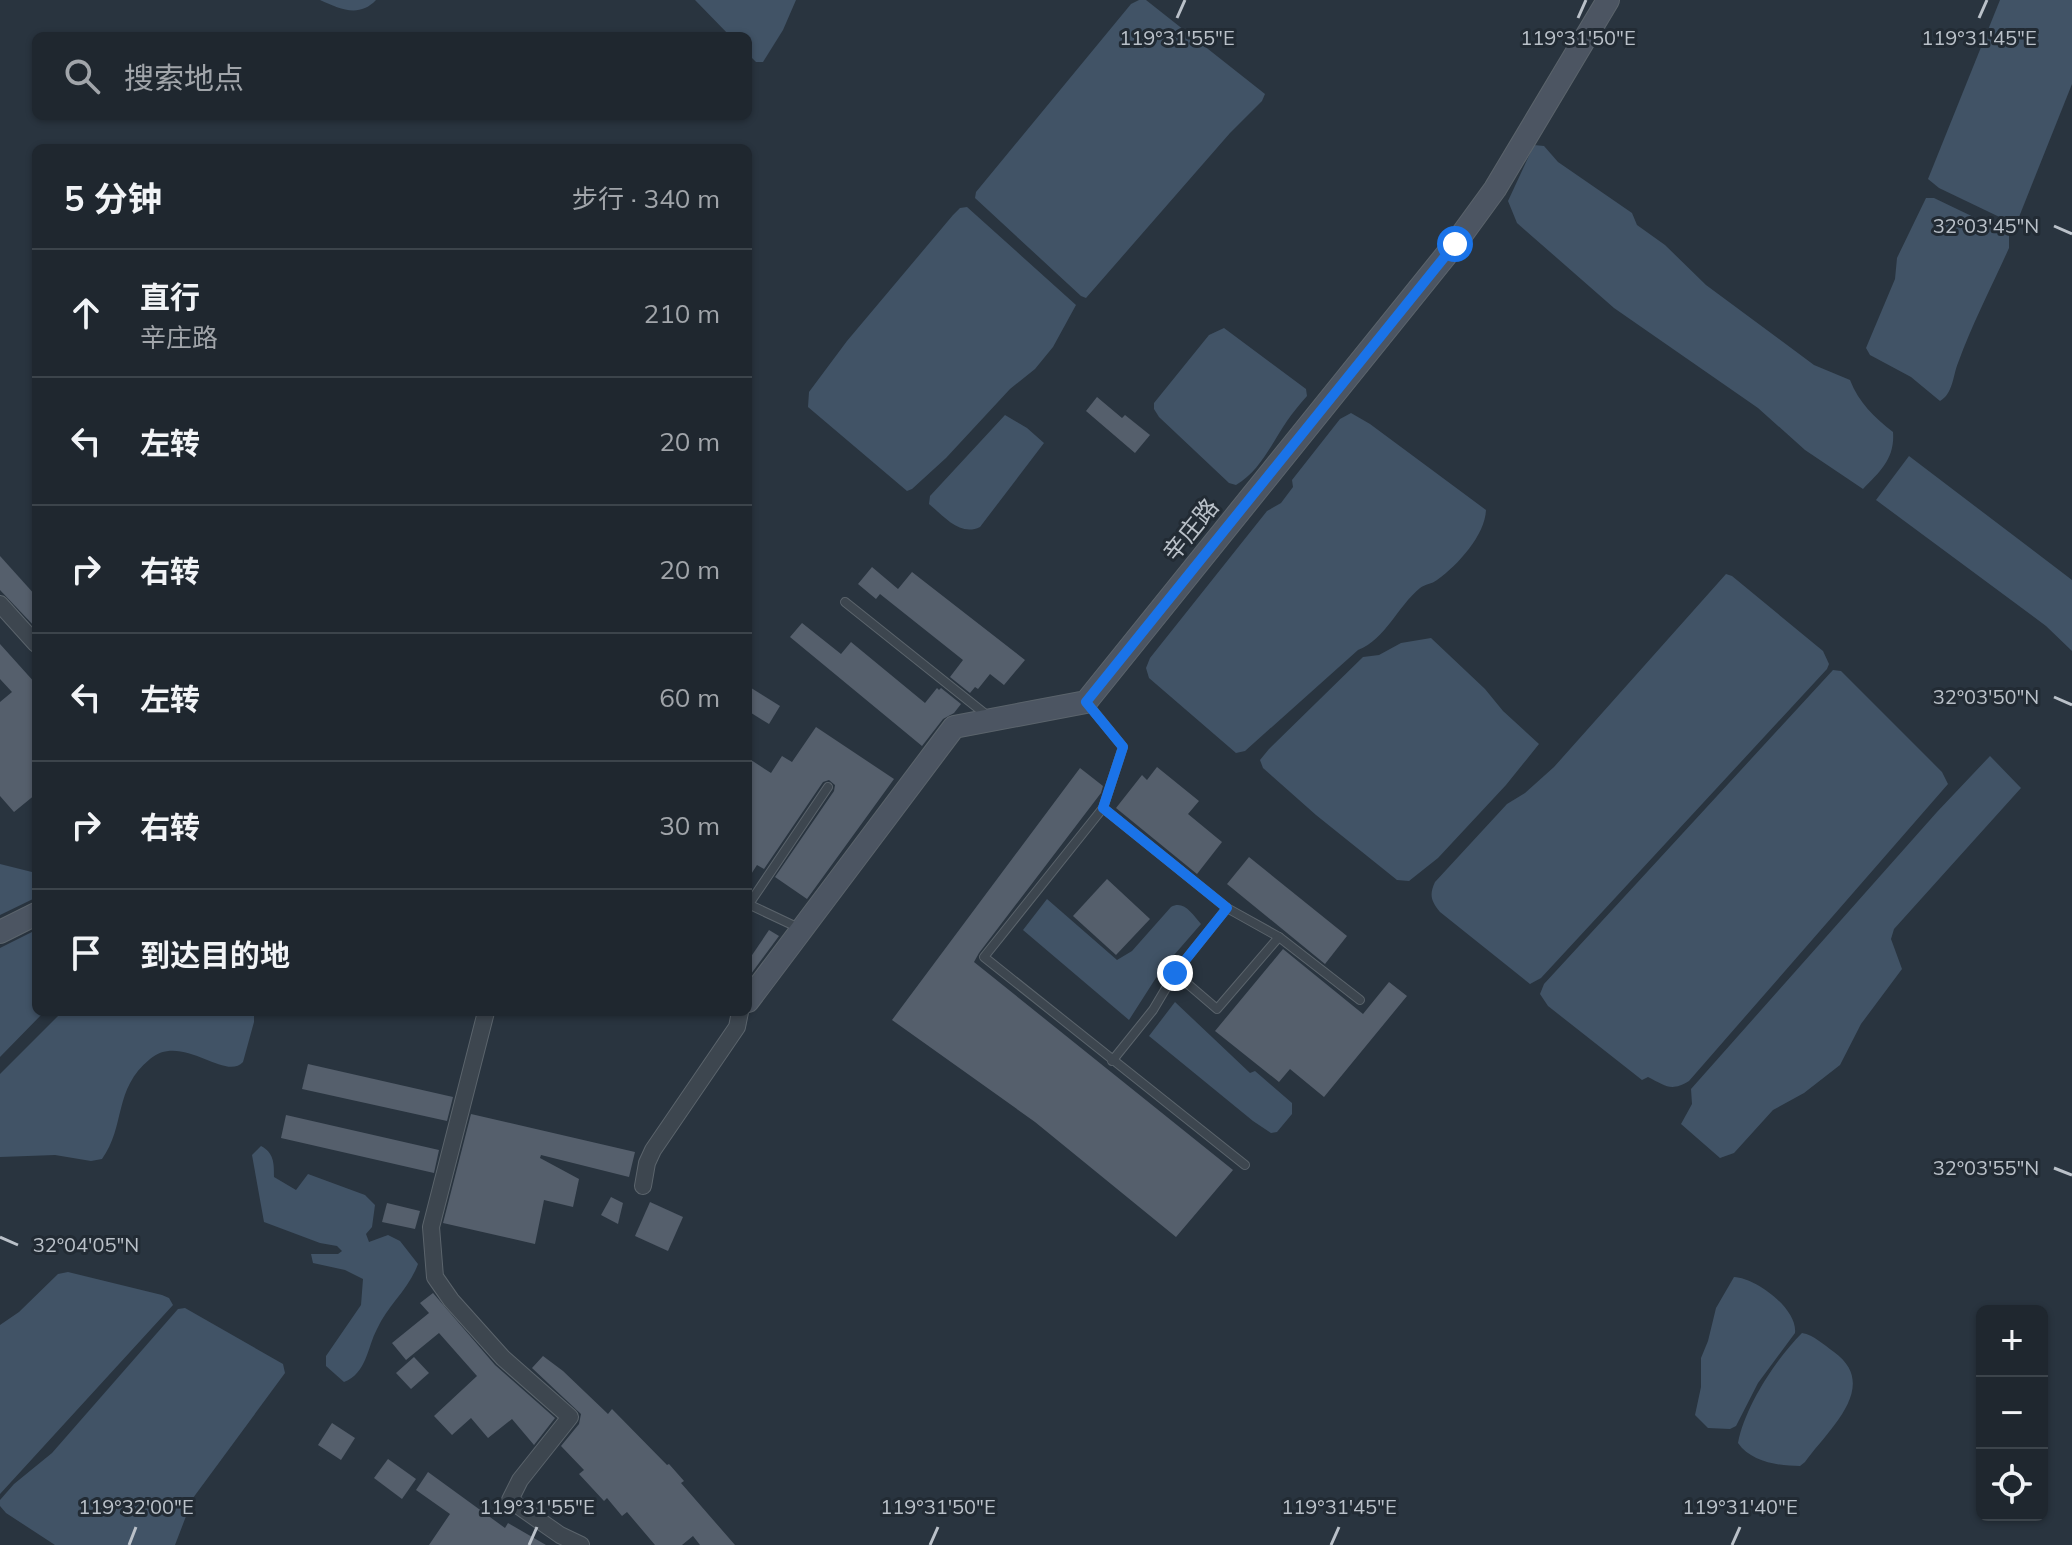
<!DOCTYPE html>
<html lang="zh">
<head>
<meta charset="utf-8">
<style>
  :root { --surface:#1f272f; --page:#2c333b; --text:#f1f3f6; --muted:#a1a5aa; --line:#3c444b }
  body { margin:0; font-family:Mulish,"Noto Sans SC",sans-serif; background:var(--page); color:var(--text) }
  .controls { position:absolute; right:24px; bottom:24px; display:grid; overflow:hidden; border-radius:12px; box-shadow:0 2px 6px #0004 }
  .controls button { width:72px; height:72px; display:grid; place-items:center; padding:0; border:0; border-bottom:2px solid var(--line); background:var(--surface); color:var(--text); font:40px sans-serif }
  .stop { position:absolute; width:24px; height:24px; margin:-18px; border:6px solid #1a73e8; border-radius:50%; background:#fff }
  .stop.end { background:#1a73e8; border-color:#fff; box-shadow:0 2px 8px #0008 }
  .list { margin:0; padding:0; list-style:none }
  h2 { display:flex; justify-content:space-between; align-items:center; height:104px; margin:0; padding:0 32px; font-size:34px }
  h2 small { font-size:26px; font-weight:400; color:var(--muted) }
  .list li { display:grid; grid-template-columns:52px 1fr auto; gap:24px; align-items:center; box-sizing:border-box; height:128px; padding:0 32px; border-top:2px solid var(--line) }
  .list b { display:block; font-size:30px; white-space:nowrap }
  .list p { margin:0; font-size:26px; white-space:nowrap; color:var(--muted) }
  .list em { font-size:26px; font-style:normal; color:var(--muted) }
  .icon { flex:none; width:44px; height:44px; fill:none; stroke:currentColor; stroke-width:2; stroke-linecap:round; stroke-linejoin:round }
  .map { position:relative; flex:none; width:2072px; height:1545px; overflow:hidden }
  .search { position:absolute; background:var(--surface); box-shadow:0 2px 6px #0004; left:32px; top:32px; width:720px; height:88px; display:flex; align-items:center; gap:20px; box-sizing:border-box; padding:0 28px; border-radius:12px; color:var(--muted); font-size:30px }
  .panel { position:absolute; background:var(--surface); box-shadow:0 2px 6px #0004; left:32px; top:144px; width:720px; height:872px; border-radius:12px }
  .map>svg:first-child { display:block }
  .water { fill:#415366 }
  .building { fill:#555f6c }
  .lines { fill:none; stroke-linecap:round; stroke-linejoin:round }
  .lane-casing { stroke:#5b646c; stroke-width:10 }
  .street-casing { stroke:#5b646c; stroke-width:18 }
  .secondary-casing { stroke:#5b646c; stroke-width:24 }
  .lane { stroke:#3d464f; stroke-width:8 }
  .street { stroke:#3d464f; stroke-width:16 }
  .secondary { stroke:#4c5562; stroke-width:22 }
  .route { stroke:#1a73e8; stroke-width:10 }
  .ticks { fill:none; stroke:#bac1c9; stroke-width:3 }
  .labels { text-anchor:middle; stroke-width:6; stroke-linejoin:round; paint-order:stroke }
  .street-label { font-size:24px; fill:#bac1c9; stroke:#222b34 }
  .ticks-label { font-size:20px; text-anchor:middle; fill:#bac1c9; stroke:#222b34; stroke-width:6; stroke-linejoin:round; paint-order:stroke }
</style>
</head>
<body>
<div class="map">
<svg width="2072" height="1545" viewBox="0 0 2072 1545">
  <rect width="100%" height="100%" fill="#29343f"/>
  <g class="water">
    <path d="M320,0H376C359,18 340,9 320,0Z"/>
    <path d="M695,0H796L783,30L763,62H756L748,54V36H730Z"/>
    <path d="M1139,0H1146L1265,94L1262,101L1230,133L1086,298L1081,296L975,198L976,192L1131,4Z"/>
    <path d="M2000,0H2072V84L2017,222L2012,223L1939,188L1928,179Z"/>
    <path d="M1534,145L1544,146L1558,162L1632,213L1637,225L1665,245L1706,285L1814,365L1850,380C1859,403 1874,417 1893,432C1895,458 1881,471 1863,489L1805,450L1758,408L1614,308L1517,223L1508,201Z"/>
    <path d="M1926,198H1934L2009,234V248C1992,286 1972,324 1958,363C1953,375 1953,394 1940,401L1911,377L1870,355L1866,348L1895,279L1897,258Z"/>
    <path d="M967,207L1076,305L1053,347L1035,369L1010,389L946,458L912,489L907,491L808,407L809,392L847,341L953,215L960,208Z"/>
    <path d="M1224,328L1306,389L1307,396C1300,404 1293,412 1287,421C1272,443 1260,471 1236,485L1229,483L1159,417L1154,409V403L1209,335Z"/>
    <path d="M1351,413L1370,424L1486,510C1485,535 1458,565 1437,580C1432,584 1425,584 1420,588C1397,607 1386,639 1358,650L1245,751L1236,753L1149,678L1146,668L1150,658L1267,511L1281,503L1293,487L1292,480L1340,419Z"/>
    <path d="M1005,415L1027,428L1044,443L980,527C960,537 944,516 929,504L930,496Z"/>
    <path d="M1909,456L2072,580V651L2046,626L1876,500Z"/>
    <path d="M1726,574L1732,576L1823,651L1829,664L1827,669L1541,978L1530,984L1440,912C1431,901 1429,895 1435,882L1507,804L1525,793L1554,767Z"/>
    <path d="M1431,638L1485,689L1503,711L1539,744L1506,785L1438,858L1409,881L1397,880L1316,815L1263,768L1260,760L1269,749L1363,657L1379,655L1401,643Z"/>
    <path d="M1833,670L1841,671L1942,772L1948,784L1689,1081C1671,1092 1666,1086 1648,1077L1642,1080L1548,1006L1540,994L1544,984Z"/>
    <path d="M1990,756L2021,788L1894,929L1891,939L1902,969L1861,1024L1840,1065L1804,1093L1773,1110L1734,1153L1720,1158L1681,1124L1692,1104L1691,1089L1937,812Z"/>
    <path d="M0,864L36,873V895L33,899L0,915Z"/>
    <path d="M1047,899L1117,960L1132,951L1171,907C1184,900 1192,914 1201,924L1161,970L1129,1020L1023,930Z"/>
    <path d="M36,930V1012H44L0,1057V948Z"/>
    <path d="M1175,1002L1250,1073L1255,1071L1292,1103V1114L1277,1132L1271,1133L1253,1121L1149,1036Z"/>
    <path d="M62,1012H254V1022L243,1062C225,1082 182,1032 150,1059C113,1089 126,1126 102,1159L91,1161L55,1155L0,1157V1074Z"/>
    <path d="M261,1146C274,1153 274,1163 274,1177L296,1190L308,1174L365,1195L375,1205L372,1227L366,1234L369,1242L388,1235L400,1241L418,1264C409,1289 388,1305 377,1329C367,1348 367,1373 344,1382L326,1366V1356L361,1305L363,1279L345,1270L313,1263L311,1254H338L342,1251L337,1246L320,1243L264,1222L252,1155Z"/>
    <path d="M68,1272L162,1295L169,1298L173,1305L0,1494V1325L19,1312L58,1274Z"/>
    <path d="M1734,1277C1756,1278 1798,1309 1795,1333L1758,1383L1736,1426L1730,1429L1708,1428L1695,1415L1701,1387V1358L1708,1341L1716,1308Z"/>
    <path d="M185,1308L283,1364L285,1373L193,1498L175,1545H55L6,1513L0,1506V1500L14,1484L52,1453L178,1309Z"/>
    <path d="M1802,1333C1814,1335 1824,1345 1834,1352C1881,1386 1828,1430 1805,1462L1800,1466C1779,1466 1751,1462 1738,1443C1745,1407 1775,1360 1802,1333Z"/>
  </g>
  <g class="building">
    <path d="M1097,397L1122,418L1125,415L1150,435L1135,453L1086,411Z"/>
    <path d="M0,556L36,596V628L0,590Z"/>
    <path d="M872,567L898,589L912,572L1025,660L1004,685L990,674L978,689L975,687L970,693L950,677L963,660L880,594L876,599L858,584Z"/>
    <path d="M802,623L841,654L851,642L925,703L937,688L939,690L941,688L961,704L954,713L943,719L922,746L790,637Z"/>
    <path d="M0,644L36,684V794L14,812L0,796V702L12,692L0,679Z"/>
    <path d="M748,686L780,706L769,724L748,711Z"/>
    <path d="M816,727L894,779L807,899L775,877L834,791L835,785L829,780L823,782L764,869L757,865L748,879V758L771,773L782,756L792,762Z"/>
    <path d="M1157,767L1199,801L1188,814L1222,842L1197,874L1116,808L1142,775L1147,780Z"/>
    <path d="M1080,768L1103,786L1101,793L979,953L974,962L1233,1170L1176,1237L1035,1122L892,1020Z"/>
    <path d="M1249,857L1347,936L1325,964L1227,884Z"/>
    <path d="M1107,879L1150,919L1116,955L1073,916Z"/>
    <path d="M769,930L779,936L748,978V961Z"/>
    <path d="M1283,949L1363,1014L1389,982L1407,996L1324,1097L1290,1069L1279,1082L1215,1031Z"/>
    <path d="M308,1064L453,1097L447,1121L302,1089Z"/>
    <path d="M471,1114L635,1152L629,1177L541,1155L540,1158L579,1179L573,1207L544,1200L535,1244L443,1223Z"/>
    <path d="M286,1115L439,1150L434,1173L281,1138Z"/>
    <path d="M611,1197L623,1203L618,1224L601,1215Z"/>
    <path d="M650,1202L683,1217L668,1251L635,1236Z"/>
    <path d="M387,1203L420,1211L415,1229L382,1222Z"/>
    <path d="M433,1293L495,1365L555,1418L534,1445L512,1419L488,1438L471,1418L452,1435L434,1416L477,1376L439,1333L406,1360L392,1343L429,1313L420,1303Z"/>
    <path d="M543,1356L563,1371L608,1414L612,1409L667,1465L669,1464L684,1481L681,1483L735,1545H700L693,1536L682,1545H655L627,1512L622,1516L607,1498L604,1501L579,1474L584,1470L561,1446L579,1424L581,1414L532,1368Z"/>
    <path d="M414,1357L429,1373L411,1389L396,1373Z"/>
    <path d="M332,1423L355,1438L341,1460L318,1445Z"/>
    <path d="M388,1459L416,1479L402,1499L374,1478Z"/>
    <path d="M428,1472L505,1528L508,1523L546,1545H429L450,1514L416,1490Z"/>
  </g>
  <g class="lines">
    <defs>
      <g id="lane">
        <path d="M845,602L989,717"/>
        <path d="M1088,704L1123,747L1103,808L984,957L1245,1165"/>
        <path d="M1103,808L1227,908L1279,937L1360,1000"/>
        <path d="M748,904L801,929"/>
        <path d="M749,904L828,787"/>
        <path d="M1175,973L1217,1009L1279,937"/>
        <path d="M1112,1061L1153,1010L1175,973L1227,908"/>
      </g>
      <g id="street">
        <path d="M0,604L36,644"/>
        <path d="M486,1012L431,1227L435,1277L451,1300L503,1358L570,1417L520,1480L510,1500L560,1535L581,1545"/>
        <path d="M643,1186L647,1163L653,1150L737,1027L740,1012"/>
      </g>
      <g id="secondary">
        <path d="M0,932L36,914"/>
        <path d="M748,1001L954,727L1086,702L1455,244L1495,189L1608,0"/>
      </g>
    </defs>
    <use href="#lane" class="lane-casing"/>
    <use href="#street" class="street-casing"/>
    <use href="#secondary" class="secondary-casing"/>
    <use href="#lane" class="lane"/>
    <use href="#street" class="street"/>
    <use href="#secondary" class="secondary"/>
  </g>
  <g class="lines">
    <path class="route" d="M1175,973L1227,908L1103,808L1123,747L1086,702L1455,244"/>
  </g>
  <path class="ticks" d="M1177,18L1185,0M1578,18L1586,0M1979,18L1987,0M2054,226L2072,234M2054,697L2072,705M2054,1168L2072,1175M0,1237L18,1245M129,1545L136,1527M529,1545L537,1527M930,1545L938,1527M1331,1545L1339,1527M1732,1545L1740,1527"/>
  <g class="labels">
    <g class="street-label">
      <text transform="translate(1191 530) rotate(-51)" y="8">辛庄路</text>
    </g>
  </g>
  <g class="ticks-label">
    <text x="1177" y="45">119°31'55"E</text>
    <text x="1578" y="45">119°31'50"E</text>
    <text x="1979" y="45">119°31'45"E</text>
    <text x="1986" y="233">32°03'45"N</text>
    <text x="1986" y="704">32°03'50"N</text>
    <text x="1986" y="1175">32°03'55"N</text>
    <text x="86" y="1252">32°04'05"N</text>
    <text x="136" y="1514">119°32'00"E</text>
    <text x="537" y="1514">119°31'55"E</text>
    <text x="938" y="1514">119°31'50"E</text>
    <text x="1339" y="1514">119°31'45"E</text>
    <text x="1740" y="1514">119°31'40"E</text>
  </g>
</svg>
<div class="controls">
<button>+</button>
<button>−</button>
<button><svg class="icon" aria-label="locate" viewBox="0 0 24 24"><circle cx="12" cy="12" r="6"/><path d="M12 2v4M12 18v4M2 12h4M18 12h4"/></svg></button>
</div>
<div class="stop" style="left:1455px;top:244px"></div>
<div class="stop end" style="left:1175px;top:973px"></div>
<div class="search"><svg class="icon" aria-label="search" viewBox="0 0 24 24"><circle cx="10" cy="10" r="6"/><path d="M15 15l6 6"/></svg>搜索地点</div>
<section class="panel">
<h2>5 分钟<small>步行 · 340 m</small></h2>
<ul class="list">
<li><svg class="icon" aria-label="ahead" viewBox="0 0 24 24"><path d="M12 20V5M6 11l6-6 6 6"/></svg><div><b>直行</b><p>辛庄路</p></div><em>210 m</em></li>
<li><svg class="icon" aria-label="left" viewBox="0 0 24 24"><path d="M17 20v-9H6M10 6l-5 5 5 5"/></svg><div><b>左转</b></div><em>20 m</em></li>
<li><svg class="icon" aria-label="right" viewBox="0 0 24 24"><path d="M7 20v-9h11M14 6l5 5-5 5"/></svg><div><b>右转</b></div><em>20 m</em></li>
<li><svg class="icon" aria-label="left" viewBox="0 0 24 24"><path d="M17 20v-9H6M10 6l-5 5 5 5"/></svg><div><b>左转</b></div><em>60 m</em></li>
<li><svg class="icon" aria-label="right" viewBox="0 0 24 24"><path d="M7 20v-9h11M14 6l5 5-5 5"/></svg><div><b>右转</b></div><em>30 m</em></li>
<li><svg class="icon" aria-label="arrive" viewBox="0 0 24 24"><path d="M6 21V4h12l-3 4 3 4H6"/></svg><div><b>到达目的地</b></div></li>
</ul>
</section>
</div>
</body>
</html>
